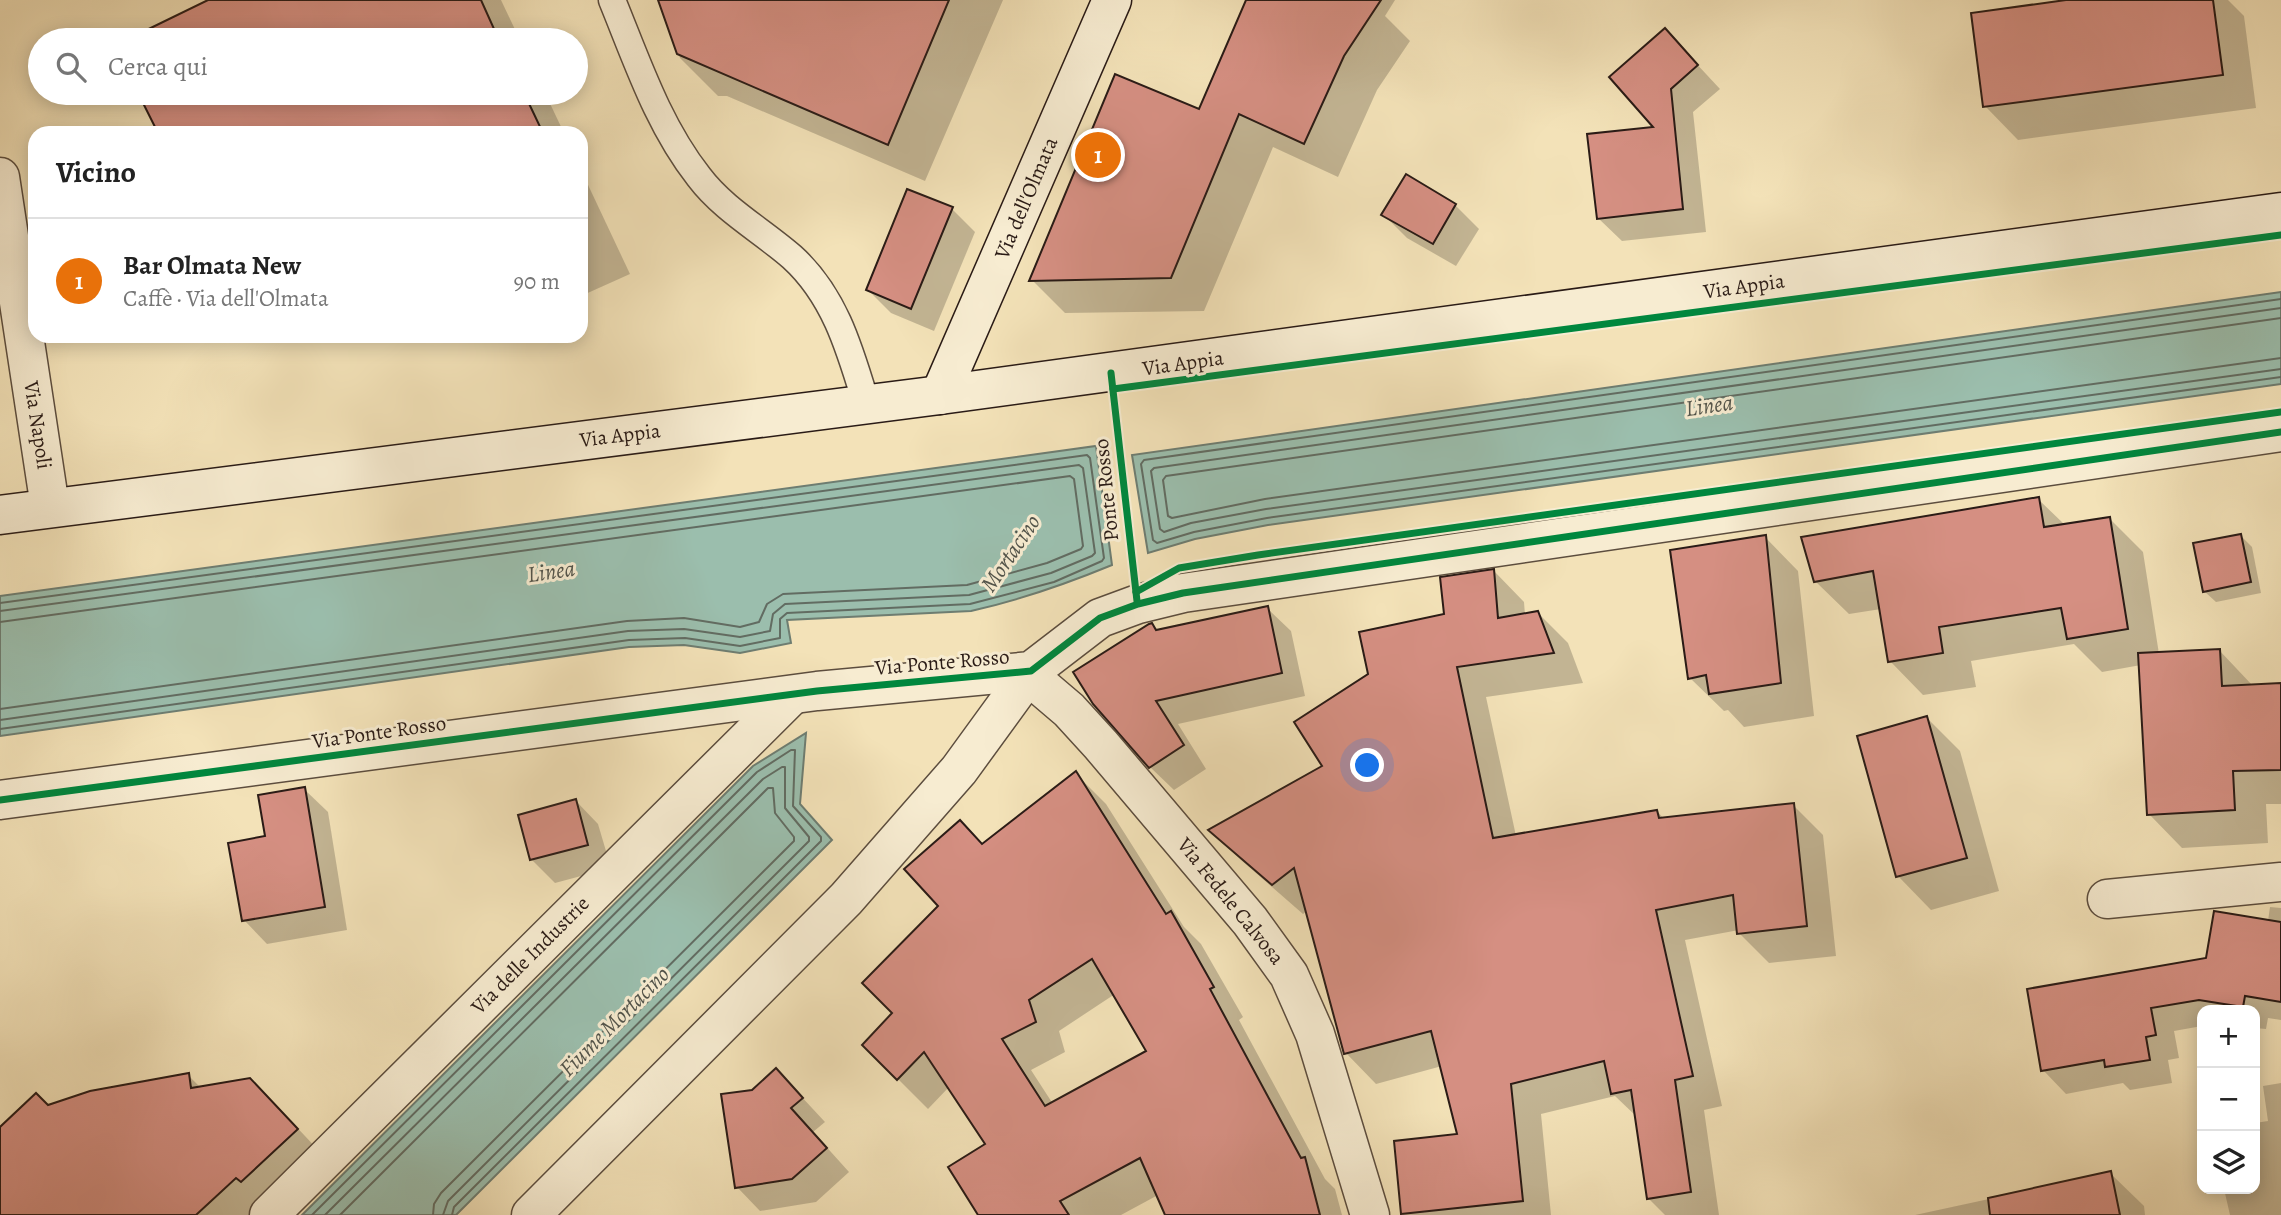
<!DOCTYPE html>
<html lang="it">
<head>
<meta charset="utf-8">
<style>
  :root { --surface:#fff; --page:#f6f6f6; --text:#222; --muted:#767676; --line:#e0e0e0; --accent:#2563eb }
  body { margin:0; font-family:Alegreya,serif; background:var(--page); color:var(--text) }
  .controls { position:absolute; right:21px; bottom:21px; display:grid; overflow:hidden; border-radius:14px; box-shadow:0 4px 18px #0003 }
  .controls button { width:63px; height:63px; display:grid; place-items:center; padding:0; border:0; border-bottom:2px solid var(--line); background:var(--surface); color:var(--text); font:35px sans-serif }
  .you { position:absolute; left:1368px; top:766px; width:24px; height:24px; margin:-18px; border:5px solid #fff; border-radius:50%; background:#1a73e8; box-shadow:0 0 0 10px #1a73e833 }
  .badge { display:grid; place-items:center; width:46px; height:46px; border-radius:50%; background:var(--accent); color:#fff; font-size:23px; font-weight:700 }
  .pin { position:absolute; translate:-50% -50%; border:4px solid #fff; box-shadow:0 2px 7px #0006 }
  .list { margin:0; padding:0; list-style:none }
  h2 { display:flex; justify-content:space-between; align-items:center; height:91px; margin:0; padding:0 28px; font-size:30px }
  h2 small { font-size:23px; font-weight:400; color:var(--muted) }
  .list li { display:grid; grid-template-columns:46px 1fr auto; gap:21px; align-items:center; box-sizing:border-box; height:126px; padding:0 28px; border-top:2px solid var(--line) }
  .list b { display:block; font-size:26px; white-space:nowrap }
  .list p { margin:0; font-size:23px; white-space:nowrap; color:var(--muted) }
  .list em { font-size:23px; font-style:normal; color:var(--muted) }
  .icon { flex:none; width:38px; height:38px; fill:none; stroke:currentColor; stroke-width:2; stroke-linecap:round; stroke-linejoin:round }
  .map { position:relative; flex:none; width:2281px; height:1215px; overflow:hidden }
  .search { position:absolute; background:var(--surface); box-shadow:0 4px 18px #0003; left:28px; top:28px; width:560px; height:77px; display:flex; align-items:center; gap:18px; box-sizing:border-box; padding:0 24px; border-radius:38px; color:var(--muted); font-size:26px }
  .panel { position:absolute; background:var(--surface); box-shadow:0 4px 18px #0003; left:28px; top:126px; width:560px; height:217px; border-radius:21px }
  .map>svg:first-child { display:block }
  .water { fill:#9bbead; stroke:#6e7d71; stroke-width:2 }
  .shadow { fill:#0003; fill-rule:evenodd }
  .lines { fill:none; stroke-linecap:round; stroke-linejoin:round }
  .shore { stroke:#626c62; stroke-width:2 }
  .building { fill:#d58f82; stroke:#2a1b16; stroke-width:2; fill-rule:evenodd }
  .lane-casing { stroke:#5c4d3e; stroke-width:29 }
  .street-casing { stroke:#5c4d3e; stroke-width:41 }
  .secondary-casing { stroke:#2a1b16; stroke-width:41 }
  .lane { stroke:#f7ecd1; stroke-width:26 }
  .street { stroke:#f7ecd1; stroke-width:38 }
  .secondary { stroke:#f7ecd1; stroke-width:38 }
  .cycleway-casing { stroke:#f7ecd1; stroke-width:11 }
  .cycleway { stroke:#00873e; stroke-width:7 }
  .labels { text-anchor:middle; stroke-width:6; stroke-linejoin:round; paint-order:stroke }
  .street-label { font-size:21px; fill:#2a1b16; stroke:#f7ecd1 }
  .water-label { font-size:23px; font-style:italic; fill:#52544b; stroke:#f7ecd1 }
</style>
</head>
<body>
<div class="map">
<svg width="2281" height="1215" viewBox="0 0 2281 1215">
  <rect width="100%" height="100%" fill="#f3e2b8"/>
  <filter id="stains"><feTurbulence type="fractalNoise" baseFrequency=".00286" numOctaves="4"/><feColorMatrix values="0 0 0 0 .2 0 0 0 0 .09 0 0 0 0 .02 0 0 0 .5 -.17"/></filter>
  <radialGradient id="worn" r=".72"><stop offset=".6" stop-color="#630" stop-opacity="0"/><stop offset="1" stop-color="#630" stop-opacity=".3"/></radialGradient>
  <g class="water">
    <path d="M2281,292V384L1268,525L1195,539L1148,553L1132,455Z"/>
    <path d="M1096,446L1112,565C1066,584 1020,600 971,611L787,620L791,643L740,653L684,645L629,647L0,736V596Z"/>
    <path d="M806,733L800,804L832,840L456,1215H302L753,766Z"/>
  </g>
  <g class="shadow">
    <path d="M212,0H501L520,40H130Z"/>
    <path d="M660,0H1003L925,181L727,96H718L680,58Z"/>
    <path d="M1247,0H1395L1385,16L1410,41L1377,90L1338,177L1273,147L1204,311L1065,313L1032,280L1200,111Z"/>
    <path d="M2079,0H2228L2244,16L2256,108L2018,140L1985,106Z"/>
    <path d="M1665,30L1720,89L1693,112L1706,232L1622,241L1598,218L1657,129Z"/>
    <path d="M140,93H545L564,133H160Z"/>
    <path d="M581,170L630,274L581,296Z"/>
    <path d="M1455,205L1479,229L1456,266L1407,238L1384,215Z"/>
    <path d="M952,209L975,232L934,331L891,313L868,290Z"/>
    <path d="M2038,499L2065,525L2109,518L2143,552L2159,654L2219,650L2253,686L2281,684V804H2266L2268,843L2182,848L2149,814L2141,665L2102,672L2074,644L1971,661L1976,687L1923,695L1890,661L1881,609L1849,614L1815,581Z"/>
    <path d="M2241,536L2252,547L2261,593L2216,602L2204,591Z"/>
    <path d="M1765,537L1798,571L1814,716L1744,727L1728,710L1724,711L1690,678Z"/>
    <path d="M1494,571L1524,602L1525,615L1538,613L1568,643L1583,683L1486,697L1516,836L1657,811L1664,819L1793,805L1823,835L1836,956L1769,963L1739,933V930L1685,940L1722,1106L1704,1110L1719,1215H1665L1648,1198L1637,1117L1615,1096L1541,1114L1551,1215H1403L1396,1143L1459,1136L1442,1066L1376,1084L1346,1053L1307,911L1303,914L1241,860L1211,830L1324,767L1370,675L1446,616Z"/>
    <path d="M1267,608L1291,631L1305,696L1178,724L1206,769L1174,790L1150,767L1158,632Z"/>
    <path d="M1927,718L1960,751L1999,891L1931,910L1898,876Z"/>
    <path d="M1076,774L1106,804L1184,927L1201,944L1243,1017L1239,1020L1325,1179L1335,1189L1342,1215H1167L1158,1195L1121,1215H980L987,1145L949,1087L928,1109L864,1045L894,1013L940,906L983,845ZM1115,994L1148,1052L1053,1104L1031,1070L1065,1052L1059,1031Z"/>
    <path d="M304,789L328,812L347,930L267,944L244,920L267,838Z"/>
    <path d="M575,800L598,824L611,868L555,883L532,860Z"/>
    <path d="M2270,907L2281,908V1020L2268,1018L2266,1029L2255,1028V1010H2202V1026L2174,1031L2179,1058L2168,1060L2172,1083L2130,1090L2123,1083L2066,1094L2043,1070L2207,959L2268,921Z"/>
    <path d="M188,1075L201,1088L289,1119L336,1169L287,1215H0V1130L48,1107Z"/>
    <path d="M2281,1083V1215H2230L2224,1189H2255V1123L2268,1121L2263,1086Z"/>
    <path d="M799,1094L825,1122L813,1132L849,1172L816,1202L760,1211L737,1187Z"/>
    <path d="M2110,1173L2144,1206L2145,1215H1915Z"/>
  </g>
  <g class="lines">
    <g class="shore">
      <path d="M2281,299L1144,460L1141,464L1153,540L1157,543L1194,532L1267,518L2281,377"/>
      <path d="M2281,308L1154,468L1151,471L1160,529L1164,532L1191,523L1266,509L2281,369"/>
      <path d="M2281,318L1166,476L1163,480L1168,516L1172,518L1265,499L2281,358"/>
      <path d="M0,603L1087,455L1090,458L1104,558L1102,561L1054,582L970,604L787,613L780,619V638L740,646L685,638L629,640L0,729"/>
      <path d="M0,611L1079,465L1083,468L1095,553L1092,556L1051,573L969,595L785,604L773,614L770,631L740,637L684,629L628,631L0,720"/>
      <path d="M0,622L1070,476L1074,479L1083,546L1081,549L1047,563L967,585L783,594L767,604L759,622L740,627L684,618L627,621L0,709"/>
      <path d="M312,1215L757,772L791,750H795L793,806L821,837V841L454,1207L452,1215"/>
      <path d="M325,1215L763,779L782,767H785V808L809,837V841L448,1201L443,1215"/>
      <path d="M340,1215L768,788H773L775,813L794,837V841L441,1193L434,1204L433,1215"/>
    </g>
  </g>
  <g class="building">
    <path d="M208,0H481L499,40H126Z"/>
    <path d="M658,0H949L888,145L677,54Z"/>
    <path d="M1246,0H1381L1344,56L1304,144L1239,114L1171,278L1029,281L1115,74L1199,109Z"/>
    <path d="M2066,0H2213L2223,75L1983,107L1971,13Z"/>
    <path d="M1665,28L1698,65L1671,89L1683,209L1597,219L1587,134L1653,127L1609,77Z"/>
    <path d="M138,93H524L543,133H158Z"/>
    <path d="M1406,174L1456,204L1433,244L1381,215Z"/>
    <path d="M907,189L953,207L911,309L866,290Z"/>
    <path d="M2039,497L2044,527L2110,517L2128,629L2067,639L2061,608L1939,627L1943,653L1888,662L1873,571L1814,582L1801,537Z"/>
    <path d="M2241,534L2251,582L2203,592L2193,543Z"/>
    <path d="M1766,535L1781,683L1709,694L1706,675L1688,679L1670,550Z"/>
    <path d="M1494,569L1498,618L1538,611L1554,653L1457,667L1493,838L1657,810L1659,818L1794,803L1807,926L1737,934L1733,895L1656,910L1693,1076L1675,1080L1691,1192L1647,1199L1631,1090L1611,1094L1604,1061L1511,1084L1523,1201L1401,1214L1394,1141L1457,1134L1431,1031L1344,1054L1294,868L1272,885L1208,830L1322,766L1294,722L1368,674L1359,632L1444,614L1440,577Z"/>
    <path d="M1268,606L1282,673L1156,701L1184,745L1149,768L1093,704L1073,672L1149,624L1152,623L1156,630Z"/>
    <path d="M2220,649L2222,686L2281,683V770L2233,771L2235,810L2147,815L2138,653Z"/>
    <path d="M1927,716L1967,858L1896,877L1857,736Z"/>
    <path d="M1076,771L1166,914L1171,911L1214,987L1210,989L1301,1158L1305,1157L1320,1215H1165L1140,1158L1060,1201L1069,1215H978L948,1167L985,1144L924,1052L897,1080L862,1045L892,1013L862,983L938,906L904,869L960,820L982,844ZM1092,959L1146,1051L1045,1106L1002,1039L1036,1022L1029,1000Z"/>
    <path d="M305,787L325,907L242,921L228,843L265,836L258,795Z"/>
    <path d="M576,799L588,845L530,860L518,815Z"/>
    <path d="M2214,911L2281,922V1002L2245,996L2243,1007L2199,1000L2151,1008L2156,1035L2146,1037L2150,1060L2105,1067L2104,1060L2041,1071L2027,989L2206,958Z"/>
    <path d="M776,1068L803,1098L791,1108L827,1148L792,1179L735,1188L721,1094L752,1090Z"/>
    <path d="M189,1073L191,1088L250,1078L298,1129L241,1182L236,1178L196,1215H0V1127L36,1093L48,1105L90,1091Z"/>
    <path d="M2111,1171L2120,1215H1990L1988,1198Z"/>
  </g>
  <g class="lines">
    <defs>
      <path id="lane" d="M612,0C637,61 658,125 699,177C724,210 761,230 792,257C835,296 850,350 866,403"/>
      <g id="street">
        <path d="M0,177L50,507"/>
        <path d="M1031,671L1042,687L1069,710L1101,745L1250,921L1289,975L1315,1034L1370,1215"/>
        <path d="M0,800L817,691L1031,671L1100,618L1138,604L1183,593L2281,432"/>
        <path d="M2107,899L2281,882"/>
        <path d="M269,1215L791,696"/>
        <path d="M531,1215L846,899L959,770L1031,671"/>
      </g>
      <g id="secondary">
        <path d="M940,395L1112,0"/>
        <path d="M0,515L940,395L2281,212"/>
      </g>
    </defs>
    <use href="#lane" class="lane-casing"/>
    <use href="#street" class="street-casing"/>
    <use href="#secondary" class="secondary-casing"/>
    <use href="#lane" class="lane"/>
    <use href="#street" class="street"/>
    <use href="#secondary" class="secondary"/>
    <defs>
      <g id="cycleway">
        <path d="M1111,373L1137,601"/>
        <path d="M1113,389L2281,235"/>
        <path d="M1136,592L1179,568L1258,555L2281,412"/>
        <path d="M0,800L817,691L1031,671L1100,618L1138,604L1183,593L2281,432"/>
      </g>
    </defs>
    <use href="#cycleway" class="cycleway-casing"/>
    <use href="#cycleway" class="cycleway"/>
  </g>
  <g class="labels">
    <g class="street-label">
      <text transform="translate(1026 198) rotate(-67)" y="7">Via dell'Olmata</text>
      <text transform="translate(1744 286) rotate(-8)" y="7">Via Appia</text>
      <text transform="translate(1183 363) rotate(-8)" y="7">Via Appia</text>
      <text transform="translate(38 425) rotate(81)" y="7">Via Napoli</text>
      <text transform="translate(620 435) rotate(-7)" y="7">Via Appia</text>
      <text transform="translate(1106 490) rotate(-96)" y="7">Ponte Rosso</text>
      <text transform="translate(942 662) rotate(-5)" y="7">Via Ponte Rosso</text>
      <text transform="translate(379 732) rotate(-8)" y="7">Via Ponte Rosso</text>
      <text transform="translate(1231 901) rotate(51)" y="7">Via Fedele Calvosa</text>
      <text transform="translate(530 955) rotate(-45)" y="7">Via delle Industrie</text>
    </g>
    <g class="water-label">
      <text transform="translate(1709 405) rotate(-8)" y="8">Linea</text>
      <text transform="translate(1010 553) rotate(-56)" y="8">Mortacino</text>
      <text transform="translate(551 571) rotate(-8)" y="8">Linea</text>
      <text transform="translate(614 1021) rotate(-45)" y="8">Fiume Mortacino</text>
    </g>
  </g>
  <rect width="100%" height="100%" filter="url(#stains)"/>
  <rect width="100%" height="100%" fill="url(#worn)"/>
</svg>
<div class="controls">
<button>+</button>
<button>−</button>
<button><svg class="icon" aria-label="layers" viewBox="0 0 24 24"><path d="M12 4l9 5-9 5-9-5zM3 14l9 5 9-5"/></svg></button>
</div>
<div class="you"></div>
<div class="pin badge" style="left:1098px;top:155px;background:#e8710a">1</div>
<div class="search"><svg class="icon" aria-label="search" viewBox="0 0 24 24"><circle cx="10" cy="10" r="6"/><path d="M15 15l6 6"/></svg>Cerca qui</div>
<section class="panel">
<h2>Vicino<small></small></h2>
<ul class="list">
<li><span class="badge" style="background:#e8710a">1</span><div><b>Bar Olmata New</b><p>Caffè · Via dell'Olmata</p></div><em>90 m</em></li>
</ul>
</section>
</div>
</body>
</html>
